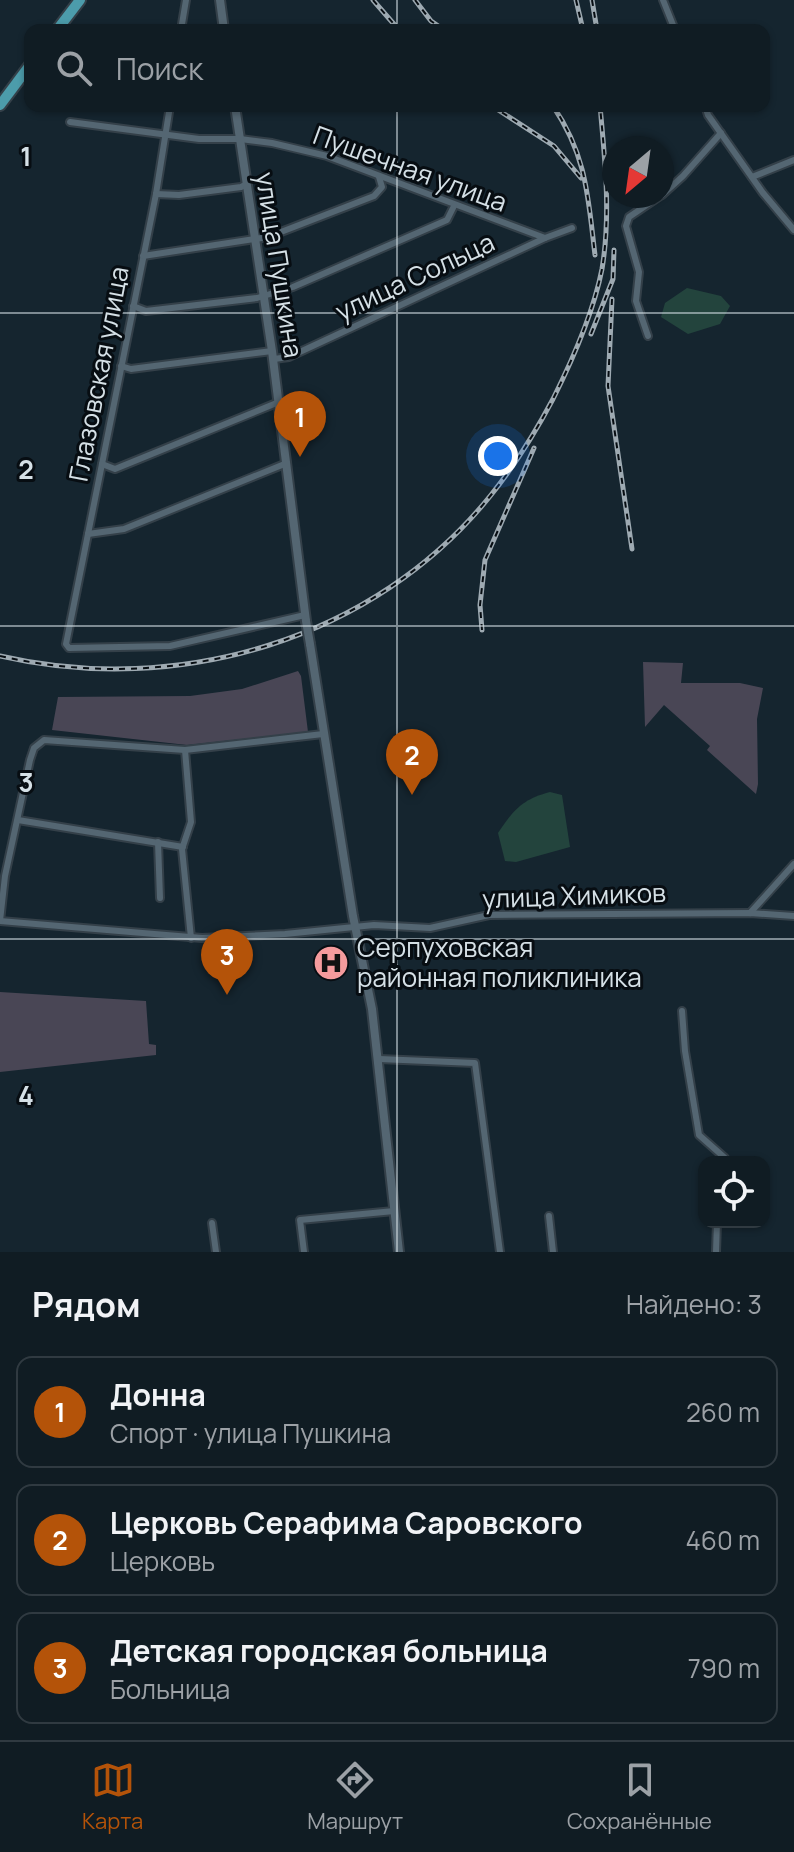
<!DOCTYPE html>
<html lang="ru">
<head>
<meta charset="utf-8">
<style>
  :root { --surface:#101c23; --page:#1e2930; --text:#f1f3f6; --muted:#9ca1a6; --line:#303a41; --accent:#b45309 }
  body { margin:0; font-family:Manrope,sans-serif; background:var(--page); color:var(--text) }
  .controls { position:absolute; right:24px; bottom:24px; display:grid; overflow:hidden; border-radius:16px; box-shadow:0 2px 6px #0004 }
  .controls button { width:72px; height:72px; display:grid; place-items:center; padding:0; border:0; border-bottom:2px solid var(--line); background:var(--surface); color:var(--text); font:40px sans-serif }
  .compass { position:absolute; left:602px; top:136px; width:72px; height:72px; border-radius:50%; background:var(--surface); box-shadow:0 2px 6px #0004; rotate:209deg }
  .you { position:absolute; left:498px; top:456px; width:28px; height:28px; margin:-20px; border:6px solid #fff; border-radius:50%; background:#1a73e8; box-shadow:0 0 0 12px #1a73e833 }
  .badge { display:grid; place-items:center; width:52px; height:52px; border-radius:50%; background:var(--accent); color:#fff; font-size:26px; font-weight:700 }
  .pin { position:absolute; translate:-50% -66px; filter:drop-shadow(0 2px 4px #0008) }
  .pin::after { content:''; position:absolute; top:42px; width:28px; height:24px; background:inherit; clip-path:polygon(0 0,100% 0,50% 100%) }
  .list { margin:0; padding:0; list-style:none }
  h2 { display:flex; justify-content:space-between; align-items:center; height:104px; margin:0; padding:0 32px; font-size:34px }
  h2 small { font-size:26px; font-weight:400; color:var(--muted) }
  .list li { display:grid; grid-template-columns:52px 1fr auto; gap:24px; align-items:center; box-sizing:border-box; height:112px; margin:0 16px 16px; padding:0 16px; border:2px solid var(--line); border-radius:16px }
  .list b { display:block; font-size:30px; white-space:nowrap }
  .list p { margin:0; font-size:26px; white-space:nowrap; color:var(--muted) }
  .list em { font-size:26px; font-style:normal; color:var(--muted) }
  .icon { flex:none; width:44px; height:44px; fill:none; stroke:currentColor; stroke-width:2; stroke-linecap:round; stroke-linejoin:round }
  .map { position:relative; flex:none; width:794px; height:1252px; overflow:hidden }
  .search { position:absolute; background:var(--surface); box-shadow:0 2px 6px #0004; left:24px; right:24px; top:24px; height:88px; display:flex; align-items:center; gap:20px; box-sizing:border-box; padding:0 28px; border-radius:16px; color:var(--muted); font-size:30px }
  .sheet { height:488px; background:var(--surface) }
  nav { display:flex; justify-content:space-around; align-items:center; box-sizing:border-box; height:112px; border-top:2px solid var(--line); background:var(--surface); font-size:22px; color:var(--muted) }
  nav a { display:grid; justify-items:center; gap:4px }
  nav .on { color:var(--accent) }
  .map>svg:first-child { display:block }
  .green { fill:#494655 }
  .water { fill:#23443d }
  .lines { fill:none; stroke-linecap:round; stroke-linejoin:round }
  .minor-casing { stroke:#344049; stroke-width:10 }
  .tertiary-casing { stroke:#344049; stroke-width:12 }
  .primary-casing { stroke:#344049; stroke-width:14 }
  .minor { stroke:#546672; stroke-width:6 }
  .tertiary { stroke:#546672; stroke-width:8 }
  .primary { stroke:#4c9cab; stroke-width:10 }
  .rail-casing { stroke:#9eaab2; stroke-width:5 }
  .rail { stroke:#070d12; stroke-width:2; stroke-dasharray:6; stroke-linecap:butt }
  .tertiary-bridge-casing { stroke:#344049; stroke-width:12; stroke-linecap:butt }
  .tertiary-bridge { stroke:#546672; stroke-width:8 }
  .grid { fill:none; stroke:#d5e0e6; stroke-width:2; stroke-opacity:0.55 }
  .labels { text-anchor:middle; stroke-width:6; stroke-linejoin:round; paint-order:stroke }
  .street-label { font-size:26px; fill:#d5e0e6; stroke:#070d12 }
  .poi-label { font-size:26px; fill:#d5e0e6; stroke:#070d12; text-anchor:start }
  .grid-label { font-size:26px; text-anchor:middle; font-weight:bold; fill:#d5e0e6; stroke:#070d12; stroke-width:6; stroke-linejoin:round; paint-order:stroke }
</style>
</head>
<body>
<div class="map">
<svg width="794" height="1252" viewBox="0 0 794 1252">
  <rect width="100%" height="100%" fill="#15252f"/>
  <g class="green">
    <path d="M643,662L683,663L681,683H740L763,688L757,719L758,784L756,794L707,750L710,746L664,705L645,727Z"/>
    <path d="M298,671L301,676L308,732L187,745L52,730L58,697L190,696L242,689Z"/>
    <path d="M0,992L146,1001L149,1044L156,1045V1055L0,1072Z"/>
  </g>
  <g class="water">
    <path d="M687,288L721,296L730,306L720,324L688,334L661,317L665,303Z"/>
    <path d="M550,792L562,795L570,847L516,862L505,861L498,833C514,809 523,799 550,792Z"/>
  </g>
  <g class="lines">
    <defs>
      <g id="minor">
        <path d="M663,0L675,30"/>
        <path d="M181,30L186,0"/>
        <path d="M170,106L156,194L66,644L69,648L170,646L305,615"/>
        <path d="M705,106L708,115L763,193L794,230"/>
        <path d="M70,122L199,139H240L272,143L327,156L545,238"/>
        <path d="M752,177L794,160"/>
        <path d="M156,194L179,195L241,187L247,184"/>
        <path d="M662,195L683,176L721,133"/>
        <path d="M143,256L268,237L374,196L382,187L379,177"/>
        <path d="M133,306L146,311L257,298L293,287L447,220L454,206"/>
        <path d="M648,336L636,301L639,272L626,226L629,217L660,196"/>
        <path d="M274,359L289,357L545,238L572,228"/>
        <path d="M121,366L131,369L272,351"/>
        <path d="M102,464L115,469L279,402"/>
        <path d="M88,534L124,529L287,463"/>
        <path d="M185,750L191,822L182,849L191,938"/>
        <path d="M18,820L183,847"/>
        <path d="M158,842L160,898"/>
        <path d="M750,913L794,864"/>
        <path d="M0,921L202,938L285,934L374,925L430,928L489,915L750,913L794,916"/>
        <path d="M0,921L5,876L30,760L34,748L44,740L185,750L323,734"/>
        <path d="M682,1011L685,1051L699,1135L725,1158V1162"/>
        <path d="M379,1059L475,1063L500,1252"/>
        <path d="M549,1216L553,1252"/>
        <path d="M212,1223L216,1252"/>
        <path d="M304,1252L300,1220L394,1211"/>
        <path d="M716,1252L717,1222"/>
      </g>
      <g id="tertiary">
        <path d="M220,0L224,30"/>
        <path d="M235,106L272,351L306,621"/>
        <path d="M310,644L353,916L372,1009L399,1252"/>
      </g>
      <g id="primary">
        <path d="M57,30L80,0"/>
        <path d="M0,105L30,65"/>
      </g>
    </defs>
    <use href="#minor" class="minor-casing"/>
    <use href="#tertiary" class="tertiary-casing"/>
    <use href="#primary" class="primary-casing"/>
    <use href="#minor" class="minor"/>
    <use href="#tertiary" class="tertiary"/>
    <use href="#primary" class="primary"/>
    <defs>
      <g id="rail">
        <path d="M373,0L399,30"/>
        <path d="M415,0L431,21L444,30"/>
        <path d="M576,0L583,30"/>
        <path d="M592,0L597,30"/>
        <path d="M492,106L554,146L581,178"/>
        <path d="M553,106C587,156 588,198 595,255"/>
        <path d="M612,299L608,386L632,549"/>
        <path d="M591,334L613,279L614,250"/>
        <path d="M482,630L480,605L485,560L534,448"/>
        <path d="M0,656C178,697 375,640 491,495C515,465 535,433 553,399C572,361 594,310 602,269C611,215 605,160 600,106"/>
      </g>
    </defs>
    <use href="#rail" class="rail-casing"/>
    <use href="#rail" class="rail"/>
    <defs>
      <path id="tertiary-bridge" d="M306,621L310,644"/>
    </defs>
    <use href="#tertiary-bridge" class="tertiary-bridge-casing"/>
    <use href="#tertiary-bridge" class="tertiary-bridge"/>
  </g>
  <path class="grid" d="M397,0V30M397,106V1252M0,313H794M0,626H794M0,939H794"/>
  <defs>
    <symbol id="hospital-disc" viewBox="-11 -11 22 22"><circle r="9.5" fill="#f59b9d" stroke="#070d12"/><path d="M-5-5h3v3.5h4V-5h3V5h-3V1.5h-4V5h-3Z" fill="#111"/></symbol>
  </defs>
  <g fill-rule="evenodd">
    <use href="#hospital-disc" x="311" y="943" width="40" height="40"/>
  </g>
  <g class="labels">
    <g class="street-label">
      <text transform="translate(410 169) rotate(20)" y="9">Пушечная улица</text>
      <text transform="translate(279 265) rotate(81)" y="9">улица Пушкина</text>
      <text transform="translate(415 277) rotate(-25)" y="9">улица Сольца</text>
      <text transform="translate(99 374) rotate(-79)" y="9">Глазовская улица</text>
      <text transform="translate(574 896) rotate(-2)" y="9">улица Химиков</text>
    </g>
    <g class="poi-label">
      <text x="357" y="957">Серпуховская<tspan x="357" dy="30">районная поликлиника</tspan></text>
    </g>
  </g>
  <g class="grid-label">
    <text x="26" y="166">1</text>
    <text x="26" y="479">2</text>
    <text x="26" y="792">3</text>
    <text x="26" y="1105">4</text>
  </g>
</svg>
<div class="controls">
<button><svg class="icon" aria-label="locate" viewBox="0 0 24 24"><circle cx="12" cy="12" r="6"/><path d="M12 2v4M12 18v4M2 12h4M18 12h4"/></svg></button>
</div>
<svg class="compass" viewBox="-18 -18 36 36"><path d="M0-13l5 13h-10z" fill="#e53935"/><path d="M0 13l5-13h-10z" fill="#9ca1a6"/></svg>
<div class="you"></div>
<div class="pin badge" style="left:300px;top:457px">1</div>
<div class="pin badge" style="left:412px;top:795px">2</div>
<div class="pin badge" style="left:227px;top:995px">3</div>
<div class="search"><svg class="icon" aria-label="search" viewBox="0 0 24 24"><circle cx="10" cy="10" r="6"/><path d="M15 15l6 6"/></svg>Поиск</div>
</div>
<section class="sheet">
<h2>Рядом<small>Найдено: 3</small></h2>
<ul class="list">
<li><span class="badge">1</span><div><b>Донна</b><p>Спорт · улица Пушкина</p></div><em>260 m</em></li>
<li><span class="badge">2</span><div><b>Церковь Серафима Саровского</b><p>Церковь</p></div><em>460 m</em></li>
<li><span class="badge">3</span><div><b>Детская городская больница</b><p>Больница</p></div><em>790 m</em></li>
</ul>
</section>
<nav>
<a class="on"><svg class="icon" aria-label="map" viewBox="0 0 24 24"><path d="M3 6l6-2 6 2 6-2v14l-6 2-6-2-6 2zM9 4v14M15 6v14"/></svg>Карта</a>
<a><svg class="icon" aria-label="directions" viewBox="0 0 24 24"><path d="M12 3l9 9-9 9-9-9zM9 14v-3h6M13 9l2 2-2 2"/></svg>Маршрут</a>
<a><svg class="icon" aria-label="saved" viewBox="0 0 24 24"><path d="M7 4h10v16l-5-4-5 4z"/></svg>Сохранённые</a>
</nav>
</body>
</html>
